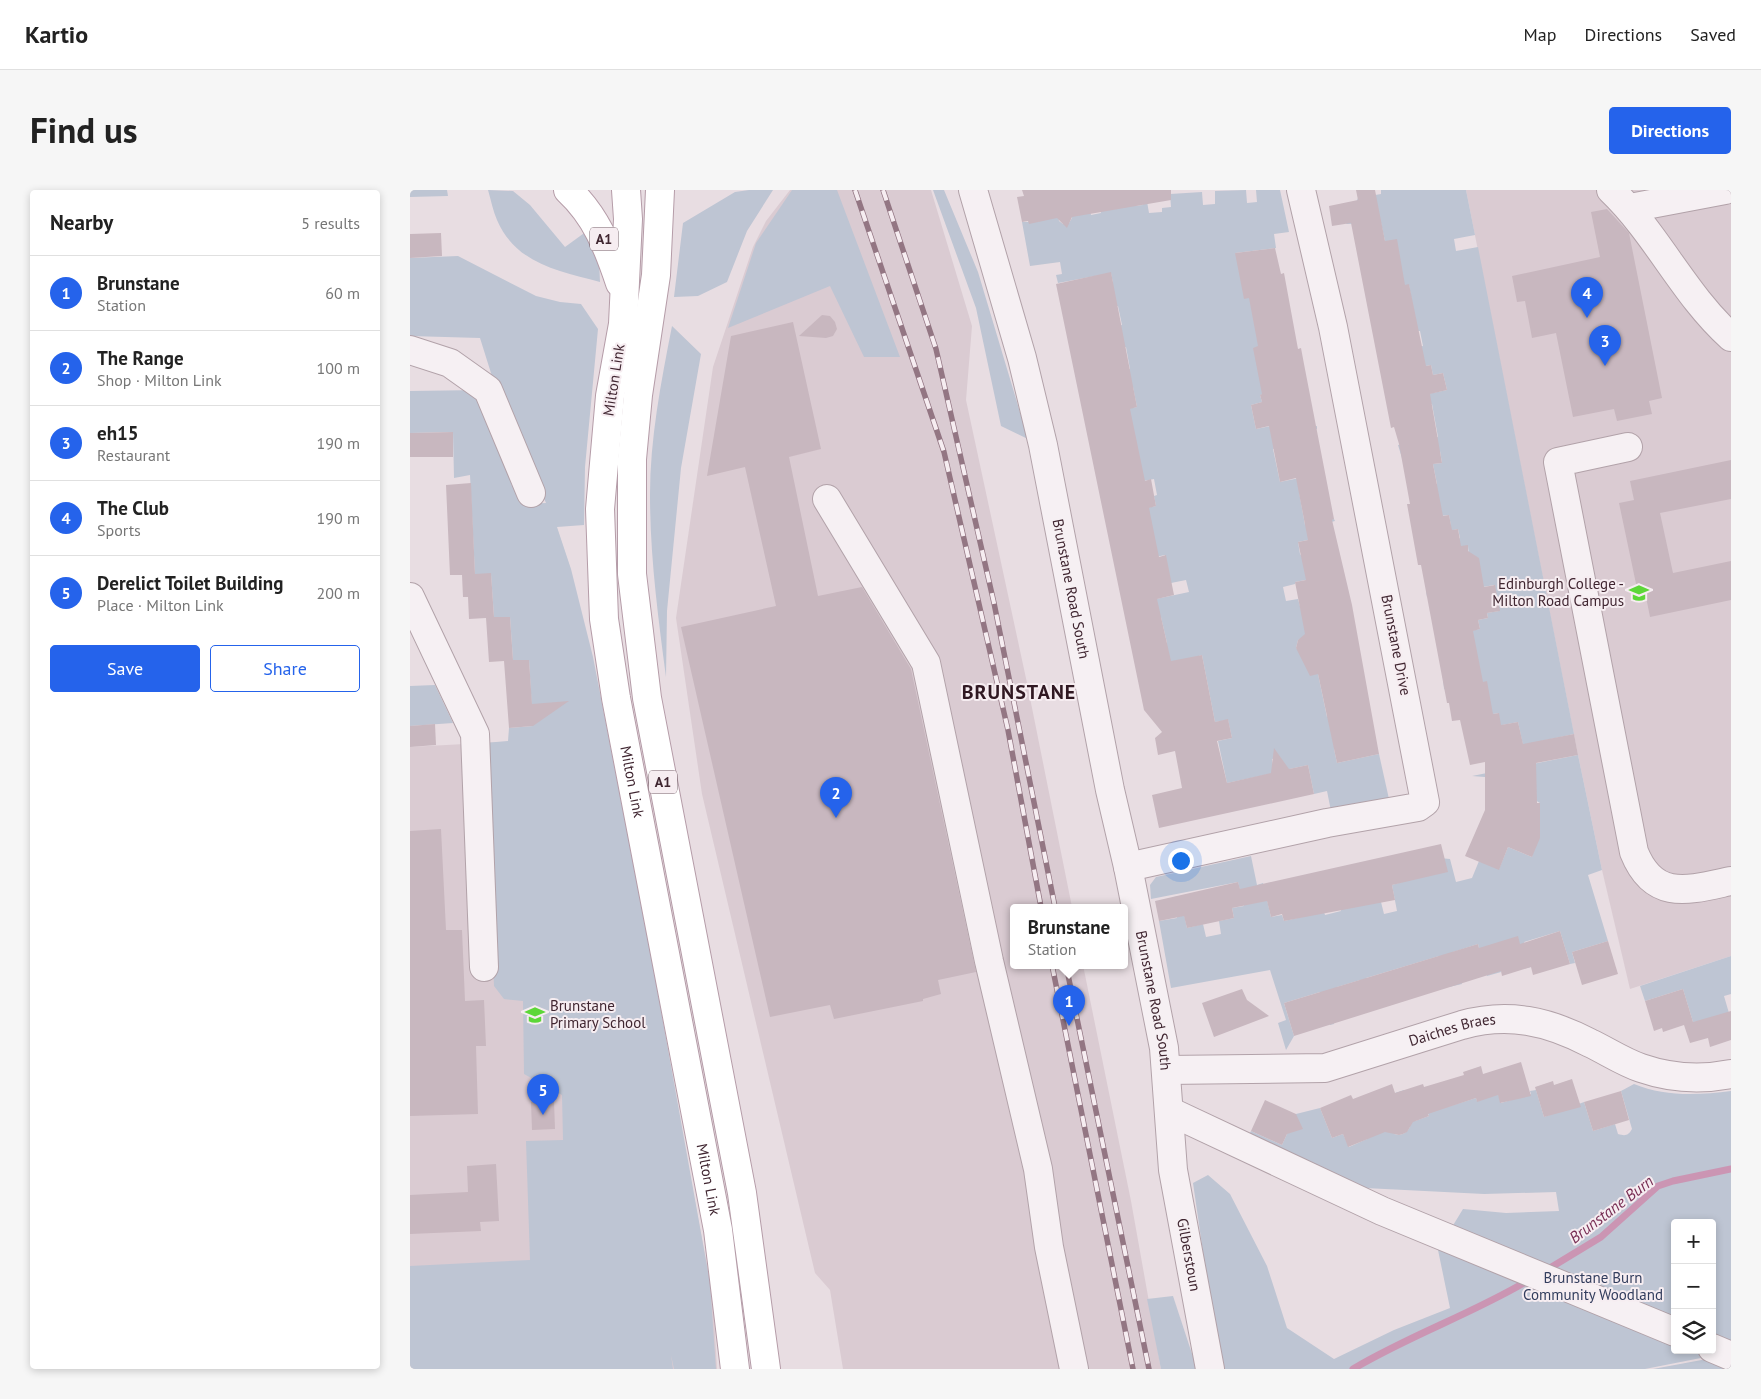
<!DOCTYPE html>
<html lang="en">
<head>
<meta charset="utf-8">
<style>
  :root { --surface:#fff; --page:#f6f6f6; --text:#222; --muted:#767676; --line:#e0e0e0; --accent:#2563eb }
  body { margin:0; font-family:"PT Sans",sans-serif; background:var(--page); color:var(--text) }
  .controls { position:absolute; right:15px; bottom:15px; display:grid; overflow:hidden; border-radius:5px; box-shadow:0 2px 8px #0003 }
  .controls button { width:45px; height:45px; display:grid; place-items:center; padding:0; border:0; border-bottom:1px solid var(--line); background:var(--surface); color:var(--text); font:25px sans-serif }
  .you { position:absolute; left:770px; top:670px; width:18px; height:18px; margin:-12px; border:4px solid #fff; border-radius:50%; background:#1a73e8; box-shadow:0 0 0 8px #1a73e833 }
  .badge { display:grid; place-items:center; width:32px; height:32px; border-radius:50%; background:var(--accent); color:#fff; font-size:16px; font-weight:700 }
  .pin { position:absolute; translate:-50% -41px; filter:drop-shadow(0 1px 2px #0008) }
  .pin::after { content:''; position:absolute; top:26px; width:18px; height:15px; background:inherit; clip-path:polygon(0 0,100% 0,50% 100%) }
  .popup { position:absolute; left:600px; top:714px; width:118px; height:65px; box-sizing:border-box; display:grid; place-content:center; border-radius:5px; background:var(--surface); filter:drop-shadow(0 1px 4px #0005); font-size:16px; white-space:nowrap; color:var(--muted) }
  .popup b { font-size:19px; color:var(--text) }
  .popup::after { content:''; position:absolute; left:50%; top:100%; margin-left:-10px; border:10px solid transparent; border-top-color:var(--surface) }
  .list { margin:0; padding:0; list-style:none }
  h2 { display:flex; justify-content:space-between; align-items:center; height:65px; margin:0; padding:0 20px; font-size:21px }
  h2 small { font-size:16px; font-weight:400; color:var(--muted) }
  .list li { display:grid; grid-template-columns:32px 1fr auto; gap:15px; align-items:center; box-sizing:border-box; height:75px; padding:0 20px; border-top:1px solid var(--line) }
  .list b { display:block; font-size:19px; white-space:nowrap }
  .list p { margin:0; font-size:16px; white-space:nowrap; color:var(--muted) }
  .list em { font-size:16px; font-style:normal; color:var(--muted) }
  .actions { display:flex; gap:10px; padding:15px 20px }
  .actions a { flex:1; padding:11px 0; border:1px solid var(--accent); border-radius:5px; text-align:center; font-size:18px; color:var(--accent) }
  .actions .main { background:var(--accent); color:#fff }
  .icon { flex:none; width:28px; height:28px; fill:none; stroke:currentColor; stroke-width:2; stroke-linecap:round; stroke-linejoin:round }
  .map { position:relative; flex:none; width:1321px; height:1179px; overflow:hidden; border-radius:5px }
  header { display:flex; align-items:center; gap:30px; box-sizing:border-box; height:70px; padding:0 25px; background:var(--surface); border-bottom:1px solid var(--line) }
  header strong { font-size:24px }
  nav { display:flex; gap:28px; margin-inline-start:auto; font-size:18px }
  .intro { display:flex; align-items:center; justify-content:space-between; box-sizing:border-box; height:120px; padding:0 30px }
  h1 { margin:0; font-size:35px }
  .button { padding:12px 22px; border-radius:5px; background:var(--accent); color:#fff; font-size:18px; font-weight:700 }
  main { display:flex; gap:30px; padding:0 30px }
  aside { flex:1; background:var(--surface); border-radius:5px; box-shadow:0 2px 8px #0003 }
  .map>svg:first-child { display:block }
  .built { fill:#dacbd2 }
  .green { fill:#bec5d3; fill-rule:evenodd }
  .lines { fill:none; stroke-linecap:round; stroke-linejoin:round }
  .stream { stroke:#cb95b3; stroke-width:7 }
  .building { fill:#c8b7bf }
  .minor-casing { stroke:#b2a2a9; stroke-width:30 }
  .major-casing { stroke:#b59ca8; stroke-width:30 }
  .minor { stroke:#f6f0f3; stroke-width:28 }
  .major { stroke:#fff; stroke-width:28 }
  .rail-casing { stroke:#937683; stroke-width:5.5 }
  .rail { stroke:#f6edf1; stroke-width:4; stroke-dasharray:11; stroke-linecap:butt }
  .labels { text-anchor:middle; stroke-width:4; stroke-linejoin:round; paint-order:stroke }
  .shield { fill:#f6edf1; stroke:#77626b; stroke-width:1 }
  .shield-label { font-size:14px; font-weight:bold; fill:#402631 }
  .street-label { font-size:15px; fill:#402631; stroke:#f6edf1 }
  .poi-label { font-size:15px; fill:#402631; stroke:#f6edf1; text-anchor:end }
  .park-label { font-size:15px; fill:#323d5d; stroke:#f6edf1 }
  .water-label { font-size:16px; font-style:italic; fill:#772d53; stroke:#f6edf1 }
  .district-label { font-size:20px; font-weight:bold; letter-spacing:1px; fill:#301822; stroke:#f6edf1 }
</style>
</head>
<body>
<header>
<strong>Kartio</strong>
<nav><a>Map</a><a>Directions</a><a>Saved</a></nav>
</header>
<div class="intro"><h1>Find us</h1><a class="button">Directions</a></div>
<main>
<aside>
<h2>Nearby<small>5 results</small></h2>
<ul class="list">
<li><span class="badge">1</span><div><b>Brunstane</b><p>Station</p></div><em>60 m</em></li>
<li><span class="badge">2</span><div><b>The Range</b><p>Shop · Milton Link</p></div><em>100 m</em></li>
<li><span class="badge">3</span><div><b>eh15</b><p>Restaurant</p></div><em>190 m</em></li>
<li><span class="badge">4</span><div><b>The Club</b><p>Sports</p></div><em>190 m</em></li>
<li><span class="badge">5</span><div><b>Derelict Toilet Building</b><p>Place · Milton Link</p></div><em>200 m</em></li>
</ul>
<div class="actions"><a class="main">Save</a><a>Share</a></div>
</aside>
<div class="map">
<svg width="1321" height="1179" viewBox="0 0 1321 1179">
  <rect width="100%" height="100%" fill="#e8dde2"/>
  <g class="built">
    <path d="M380,0H521L562,136L556,210L617,493L662,717H604V775H673L721,1011L751,1179H433L420,1100L405,1083L292,604L266,428L303,177L343,57L356,31Z"/>
    <path d="M1056,0H1321V766L1220,799L1192,680L1168,565Z"/>
    <path d="M197,546L303,1107L307,1179H0V557Z"/>
  </g>
  <g class="green">
    <path d="M0,0H37L38,6L0,7Z"/>
    <path d="M78,0L103,1L120,15L155,57L177,41L189,70L190,92C149,81 106,74 87,30C83,21 81,10 78,0Z"/>
    <path d="M339,0H363L337,41L317,92L288,106L264,107L273,33L325,2Z"/>
    <path d="M382,0H427L490,167H454L420,96L318,138L346,53Z"/>
    <path d="M523,0H534L568,82L618,249L591,236L566,118Z"/>
    <path d="M676,0L681,25L691,23L689,11L724,16L733,15L735,0L739,23L752,22V18L761,17L760,4L792,2L793,15L805,14V1L836,0L837,13L847,12L846,0H870L879,42L864,44L866,58L825,63L842,84L869,201L850,205L852,212L841,215L846,239L870,234L888,239L907,236V239L904,240L906,250L863,259L870,292L913,283L916,297L889,302L895,335L924,329L925,331L899,338L902,349L888,352L890,364L905,383L934,378L921,381V385L885,392V394L873,397L876,411L888,409L898,446L888,450L886,458L908,484L917,527L960,519L931,557L924,559L927,573L969,564L979,609L921,621L917,601L904,604L898,575L875,580L870,567L862,569L864,583L817,593L808,551L822,548L818,530L805,532L792,465L752,477L757,453L751,427L729,432L732,412L779,402L776,390L761,393L755,365L707,375L698,326L746,316L744,306L747,305L744,289L717,294L695,223L727,217L723,197L700,183L720,179L716,157L703,159L698,138L712,135L708,116L694,118L690,96L703,93L701,83L648,93L646,85L652,84L650,72L620,76L612,32H628L647,18L649,31L653,34L659,33L662,28L659,16Z"/>
    <path d="M971,0H1056L1065,45L1044,49L1046,61L1068,57L1164,544L1113,555L1108,532L1071,539L1089,523L1083,524L1034,499L1029,447L1070,439L1068,430L1078,428L1077,423L1089,421L1084,395L1017,407L1016,401H1021L1059,366L1058,356L1036,359L1050,348L1048,339L1033,342L1032,338L1041,336L1039,325L1030,326L1018,296L1027,294L1023,274L1032,273L1030,261L992,268L988,255L1028,247L1022,214L979,212L1037,200L1033,183L1023,185L1021,175L1000,179L969,165L1013,156L1010,141H1007L999,95L992,96L975,51L971,33L936,34L948,8L971,4Z"/>
    <path d="M48,66L126,106L150,112L171,114L188,139L175,277L174,335L147,337L161,379L183,467L242,770L300,1093L306,1179H264L261,1165L263,1179H0V1076L120,1070L116,951L153,950L152,905L114,884L113,811L94,809L84,796L74,553L98,551L99,538L123,536L119,470H103L100,427H84L81,384H65L60,285L44,288L43,242L0,243V201L70,200L101,273V294L113,314L136,313L86,199L70,148L0,146V68Z"/>
    <path d="M262,136L291,164L271,278L257,421L256,487C248,426 240,366 240,305C240,249 251,192 262,136Z"/>
    <path d="M25,495L43,533L0,536V496Z"/>
    <path d="M1168,565L1192,680L1178,685L1198,751L1162,762L1165,773L1160,774L1150,741L1114,752L1121,777L1117,778L1083,754L1091,782L1077,786L1068,754L1043,762L1052,794L1039,797L1029,766L956,788L959,821L950,790L927,797L924,834L920,835L910,802L874,813L884,846L876,860L868,833L876,830L860,780L761,798L749,731L767,728L764,707L770,706L777,738L793,734L796,747L811,744L809,731L824,728L822,718L834,716L828,692L741,709L740,695L746,687L841,666L847,695L853,693L861,727L872,725L874,731L905,724L912,716L915,725L931,721L929,712H971L974,724L987,721L982,695L992,692L986,664L1040,669L1046,692L1062,688L1069,671L1089,679L1098,657L1122,667L1130,613L1087,588L1062,586Z"/>
    <path d="M1321,766V804L1314,806L1321,830L1283,832L1273,799L1235,811L1230,796Z"/>
    <path d="M1224,894C1255,907 1289,905 1321,901V1179H1243L1297,1169L1296,1167L1235,1179H810L783,993L798,985L820,1004L857,1076L877,1138L924,1169L984,1140L1040,1118L1028,1060L1053,1019L1096,1023L1149,1021L1146,1002L1074,1004L955,998L838,947L841,941L872,955L886,924L910,918L922,948L933,944L939,957L957,949L952,936L982,939L984,944C991,946 996,944 1000,937L985,903L994,900L1005,931L1019,926L1018,923L1066,908L1067,911L1086,898L1091,913L1121,904L1120,901L1126,900L1134,927L1174,912L1183,941L1205,934L1208,944C1215,946 1218,946 1222,939L1211,901ZM1265,1033H1302V1160H1265Z"/>
    <path d="M763,1106L787,1179H751L737,1109Z"/>
  </g>
  <g class="lines">
    <g class="stream">
      <path d="M1135,1081L1191,1047L1248,996L1263,991L1321,979"/>
      <path d="M943,1179C1000,1145 1062,1124 1119,1090"/>
    </g>
  </g>
  <g class="building">
    <path d="M612,0H761V10L662,27L657,38L647,28L619,34L618,31L612,32L607,7L614,6Z"/>
    <path d="M946,0H965L975,51L987,49L995,95L999,94L1016,176L1021,175L1023,185L1033,183L1037,200L1020,204L1032,273L1023,274L1033,326L1039,325L1042,340L1048,339L1051,356L1058,355V361L1069,368L1074,397L1085,395L1090,421L1077,423L1078,428L1068,430L1070,439L1063,441L1073,492L1077,491L1083,524L1089,523L1091,535L1108,532L1113,554L1164,544L1168,565L1126,573L1127,613H1130V648L1122,667L1098,657L1089,680L1055,666L1075,620V572L1060,575L1050,530L1042,531L1039,513H1037L1011,375H1008L997,314H1000L989,254L984,237L981,238L941,33L922,36L919,16L948,10Z"/>
    <path d="M1197,19L1219,43L1252,208L1239,211L1242,224L1207,231L1204,219L1163,227L1146,143L1122,148L1115,111L1107,112L1102,86L1190,67L1181,22Z"/>
    <path d="M31,43L32,66L0,68V44Z"/>
    <path d="M865,58L871,84L874,83L888,159L891,158L894,174L924,329L922,330L942,415L969,564L927,573L908,484L900,486L886,458L888,450L895,444L885,392L896,390L888,352L898,350L886,288L870,292L859,236L846,239L841,215L852,212L850,205L852,204L843,158L848,156L839,108L834,109L825,63Z"/>
    <path d="M701,82L727,217L720,219L735,291L741,289L746,316L739,318L749,367L756,365L764,405L747,409L761,471L792,465L805,532L818,529L822,548L807,551L817,593L861,583L864,558L879,579L898,575L904,604L749,638L742,605L772,598L765,561L748,565L745,548L752,542L734,520L646,94Z"/>
    <path d="M412,125L420,126L425,132L427,139L423,146L416,148L389,146Z"/>
    <path d="M383,132L411,259L379,267L408,406L452,397L501,479L566,782L528,790L531,804L513,809V811L424,829L420,815L360,827L271,437L366,416L335,277L297,286L321,146Z"/>
    <path d="M43,242V267H0V243Z"/>
    <path d="M1321,270V309L1250,323L1263,383L1321,371V410L1240,427L1236,407L1229,408L1209,313L1224,310L1220,291Z"/>
    <path d="M61,293L65,384L81,383L84,427H100L103,470H119L122,514L159,511L123,536L99,538L94,471L79,472L76,428L59,429L58,407H53L52,385H40L36,295Z"/>
    <path d="M25,534L26,555L0,557V536Z"/>
    <path d="M31,639L36,740H52L55,811L74,810L76,856H66L68,924L0,926V641Z"/>
    <path d="M1031,654L1038,682L982,695L985,710L874,731L872,724L861,727L857,711L822,718L824,728L777,738L774,726L749,731L745,711L828,692L830,699Z"/>
    <path d="M1150,741L1160,774L1123,785L1121,777L1092,786L1091,781L884,846L874,813L1068,754L1069,758L1108,746L1110,754Z"/>
    <path d="M1198,751L1208,784L1172,795L1162,762Z"/>
    <path d="M832,799L837,810L859,826L804,847L792,813Z"/>
    <path d="M1273,799L1283,832L1321,821V850L1300,857L1298,848L1280,853L1274,835L1253,842L1252,838L1244,841L1235,811Z"/>
    <path d="M1111,872L1121,906L1090,913L1088,905L1067,912L1066,908L1018,924L1019,926L1003,932L997,942L993,944L989,945L975,942L938,957L933,944L922,948L910,918L941,905L943,909L982,894L985,903L1013,894L1014,897L1054,885L1053,882L1071,876L1073,884Z"/>
    <path d="M1162,889L1171,917L1134,927L1125,897L1143,891L1144,895Z"/>
    <path d="M1211,901L1219,930L1183,941L1174,912Z"/>
    <path d="M855,910L886,924L893,939L877,944L872,955L841,941Z"/>
    <path d="M144,911L145,939L122,940L121,912Z"/>
    <path d="M86,974L89,1031L70,1032L71,1041L0,1044V1005L58,1002L57,976Z"/>
  </g>
  <g class="lines">
    <defs>
      <g id="minor">
        <path id="s1" d="M563,0L612,168L633,255L700,600L718,677L754,858L763,980L800,1179"/>
        <path d="M1201,0C1247,44 1274,105 1321,147"/>
        <path d="M1220,18L1315,0"/>
        <path d="M0,160L40,173L78,200L121,303"/>
        <path d="M1218,257L1148,272L1224,662C1244,712 1279,700 1321,691"/>
        <path d="M417,309L516,473L579,771L628,979L639,1057L664,1179"/>
        <path d="M0,407L65,544L74,777"/>
        <path d="M718,677L917,633L1008,617L1015,612L923,137L891,0"/>
        <path id="s2" d="M756,880L915,878L1052,835C1098,822 1138,831 1180,853C1197,861 1213,872 1231,878C1260,888 1291,890 1321,884"/>
        <path d="M759,921L972,1021L1265,1142"/>
        <path d="M1302,1158L1321,1166"/>
      </g>
      <g id="major">
        <path d="M158,0C186,26 198,57 210,93"/>
        <path id="s3" d="M216,0L218,29L213,134L200,206L190,319L194,429L206,508L308,1040L325,1179"/>
        <path d="M250,0L246,85L228,205L222,269V384L237,508L332,1003L356,1179"/>
      </g>
    </defs>
    <use href="#minor" class="minor-casing"/>
    <use href="#major" class="major-casing"/>
    <use href="#minor" class="minor"/>
    <use href="#major" class="major"/>
    <defs>
      <g id="rail">
        <path d="M445,0L534,262L598,540L631,717"/>
        <path d="M473,0L526,159L584,413L645,717"/>
        <path d="M642,775L723,1179"/>
        <path d="M656,775L739,1179"/>
      </g>
    </defs>
    <use href="#rail" class="rail-casing"/>
    <use href="#rail" class="rail"/>
  </g>
  <defs>
    <symbol id="university-bare" viewBox="-9 -9 18 18"><path d="M0-5L7-2L0 1L-7-2ZM-4 1L0 2.5L4 1V4Q0 6-4 4Z" fill="#5cd738" stroke="#f6edf1" stroke-width="2.5" paint-order="stroke"/></symbol>
    <symbol id="school-bare" viewBox="-9 -9 18 18"><path d="M0-5L7-2L0 1L-7-2ZM-4 1L0 2.5L4 1V4Q0 6-4 4Z" fill="#5cd738" stroke="#f6edf1" stroke-width="2.5" paint-order="stroke"/></symbol>
  </defs>
  <g fill-rule="evenodd">
    <use href="#university-bare" x="1215" y="389" width="28" height="28"/>
    <use href="#school-bare" x="111" y="811" width="28" height="28"/>
  </g>
  <g class="labels">
    <g class="shield">
      <rect x="180" y="37.5" width="28" height="23" rx="4"/>
      <rect x="239" y="580.5" width="28" height="23" rx="4"/>
    </g>
    <g class="shield-label">
      <text x="194" y="54">A1</text>
      <text x="253" y="597">A1</text>
    </g>
    <g class="street-label">
      <text transform="translate(204 190) rotate(-81)" y="5">Milton Link</text>
      <text dy="5" stroke="none"><textPath href="#s1" startOffset="411">Brunstane Road South</textPath></text>
      <text transform="translate(986 455) rotate(79)" y="5">Brunstane Drive</text>
      <text dy="5" stroke="none"><textPath href="#s3" startOffset="596">Milton Link</textPath></text>
      <text dy="5" stroke="none"><textPath href="#s1" startOffset="831">Brunstane Road South</textPath></text>
      <text dy="5" stroke="none"><textPath href="#s2" startOffset="292">Daiches Braes</textPath></text>
      <text dy="5" stroke="none"><textPath href="#s3" startOffset="1001">Milton Link</textPath></text>
      <text dy="5" stroke="none"><textPath href="#s1" startOffset="1088">Gilberstoun</textPath></text>
    </g>
    <g class="poi-label">
      <text x="1214" y="399">Edinburgh College -<tspan x="1214" dy="17">Milton Road Campus</tspan></text>
      <text x="140" y="821" text-anchor="start">Brunstane<tspan x="140" dy="17">Primary School</tspan></text>
    </g>
    <g class="park-label">
      <text x="1183" y="1093">Brunstane Burn<tspan x="1183" dy="17">Community Woodland</tspan></text>
    </g>
    <g class="water-label">
      <text transform="translate(1201 1019) rotate(-37)" y="6">Brunstane Burn</text>
    </g>
    <g class="district-label">
      <text x="609" y="509">BRUNSTANE</text>
    </g>
  </g>
</svg>
<div class="controls">
<button>+</button>
<button>−</button>
<button><svg class="icon" aria-label="layers" viewBox="0 0 24 24"><path d="M12 4l9 5-9 5-9-5zM3 14l9 5 9-5"/></svg></button>
</div>
<div class="you"></div>
<div class="pin badge" style="left:659px;top:836px">1</div>
<div class="popup"><b>Brunstane</b>Station</div>
<div class="pin badge" style="left:426px;top:628px">2</div>
<div class="pin badge" style="left:1195px;top:176px">3</div>
<div class="pin badge" style="left:1177px;top:128px">4</div>
<div class="pin badge" style="left:133px;top:925px">5</div>
</div>
</main>
</body>
</html>
